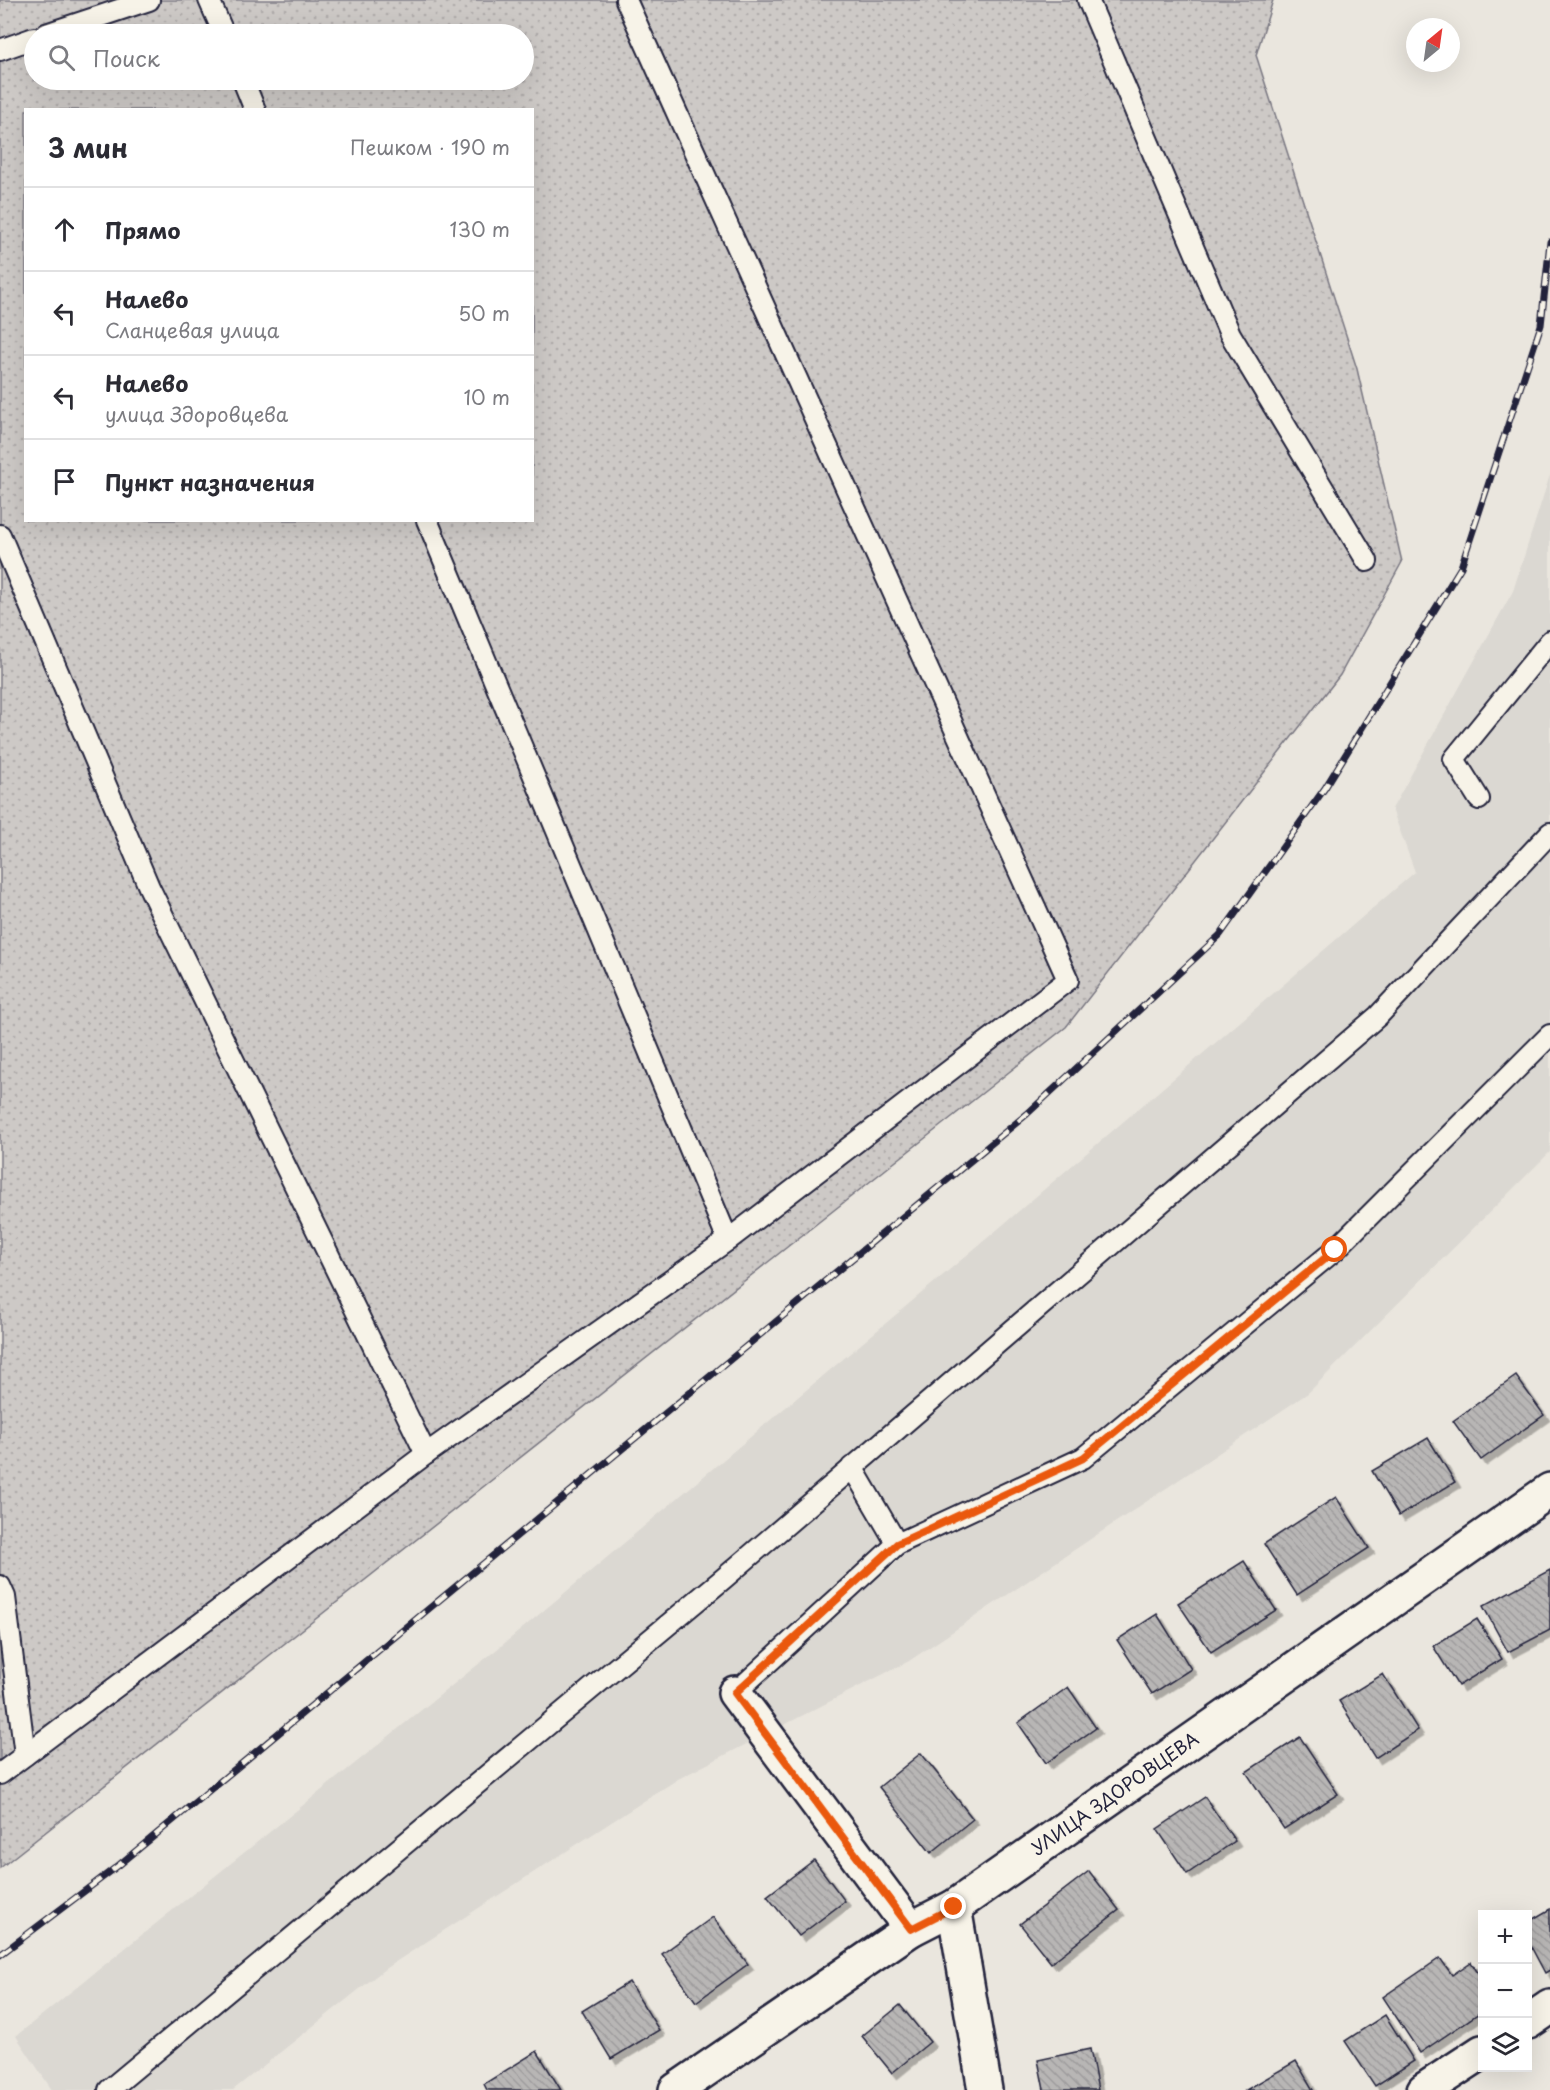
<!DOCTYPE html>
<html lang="ru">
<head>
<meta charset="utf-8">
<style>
  :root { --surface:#fff; --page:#f2f2f3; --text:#2b2b33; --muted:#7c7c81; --line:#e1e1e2 }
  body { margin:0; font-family:"Playpen Sans",sans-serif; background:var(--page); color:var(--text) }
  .controls { position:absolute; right:18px; bottom:18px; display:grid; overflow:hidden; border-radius:0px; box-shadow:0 6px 24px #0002 }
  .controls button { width:54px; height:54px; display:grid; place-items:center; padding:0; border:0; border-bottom:2px solid var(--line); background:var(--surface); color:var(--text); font:30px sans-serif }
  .compass { position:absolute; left:1406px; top:18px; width:54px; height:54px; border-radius:50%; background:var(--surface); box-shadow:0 6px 24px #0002; rotate:29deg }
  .stop { position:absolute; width:18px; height:18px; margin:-14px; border:4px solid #ea580c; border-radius:50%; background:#fff }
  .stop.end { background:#ea580c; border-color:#fff; box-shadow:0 2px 6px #0008 }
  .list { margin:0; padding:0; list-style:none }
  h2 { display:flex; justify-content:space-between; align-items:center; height:78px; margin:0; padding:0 24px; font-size:26px }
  h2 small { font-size:20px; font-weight:400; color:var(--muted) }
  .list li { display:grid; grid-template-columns:39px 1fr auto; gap:18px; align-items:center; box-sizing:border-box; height:84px; padding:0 24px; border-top:2px solid var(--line) }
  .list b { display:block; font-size:22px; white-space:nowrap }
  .list p { margin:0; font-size:20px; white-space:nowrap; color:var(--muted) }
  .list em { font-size:20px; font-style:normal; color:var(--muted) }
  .icon { flex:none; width:33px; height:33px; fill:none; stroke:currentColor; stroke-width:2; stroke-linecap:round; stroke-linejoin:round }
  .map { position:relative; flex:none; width:1550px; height:2090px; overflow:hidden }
  .search { position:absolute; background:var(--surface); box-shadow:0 6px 24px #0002; left:24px; top:24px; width:510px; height:66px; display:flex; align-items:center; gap:15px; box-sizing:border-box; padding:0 21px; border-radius:33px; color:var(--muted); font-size:22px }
  .panel { position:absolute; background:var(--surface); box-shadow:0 6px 24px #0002; left:24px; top:108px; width:510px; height:414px; border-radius:0px }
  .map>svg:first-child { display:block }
  .built { fill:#dbd8d2 }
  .garden { fill:url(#garden-dots); stroke:#787680; stroke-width:1.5; fill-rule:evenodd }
  .building { fill:url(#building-back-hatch); stroke:#22223b; stroke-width:1.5; filter:url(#shadow) }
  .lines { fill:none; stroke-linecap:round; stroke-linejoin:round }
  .service-casing { stroke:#22223b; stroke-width:24 }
  .minor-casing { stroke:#22223b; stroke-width:38 }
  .service { stroke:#f7f3e8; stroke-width:20 }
  .minor { stroke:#f7f3e8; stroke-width:33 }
  .rail-casing { stroke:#22223b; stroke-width:7 }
  .rail { stroke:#f7f3e8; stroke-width:4.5; stroke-dasharray:14; stroke-linecap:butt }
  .route { stroke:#ea580c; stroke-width:8 }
  .labels { text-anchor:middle; stroke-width:4.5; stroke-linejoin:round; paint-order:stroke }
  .street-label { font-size:18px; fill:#22223b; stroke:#f7f3e8 }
</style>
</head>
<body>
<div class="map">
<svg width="1550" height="2090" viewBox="0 0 1550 2090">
  <defs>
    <pattern id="garden-dots" width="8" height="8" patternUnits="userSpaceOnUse" patternTransform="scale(1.5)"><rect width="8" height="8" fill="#cdc9c6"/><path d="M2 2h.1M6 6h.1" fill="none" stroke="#b0acab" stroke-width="1.8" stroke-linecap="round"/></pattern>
    <pattern id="building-back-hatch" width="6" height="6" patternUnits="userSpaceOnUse" patternTransform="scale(1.5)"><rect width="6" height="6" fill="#b8b6b5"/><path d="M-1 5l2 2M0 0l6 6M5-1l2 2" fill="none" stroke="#9e9c9d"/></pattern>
    <filter id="shadow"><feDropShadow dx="5.5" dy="5.5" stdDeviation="0" flood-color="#0004"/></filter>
  </defs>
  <rect width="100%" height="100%" fill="#eae6de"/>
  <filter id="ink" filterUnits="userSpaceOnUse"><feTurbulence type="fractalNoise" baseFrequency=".0167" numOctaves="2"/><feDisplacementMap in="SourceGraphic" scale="12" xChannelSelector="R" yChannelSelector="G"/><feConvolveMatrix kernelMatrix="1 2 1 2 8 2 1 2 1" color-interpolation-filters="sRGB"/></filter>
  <g filter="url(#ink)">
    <path class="built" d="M1550,475V1152L1308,1393L909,1661L678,1779L386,1968L233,2090H52L16,2036L511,1638L998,1229L1415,872L1392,809L1513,591Z"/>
    <path class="garden" d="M0,0H1273L1256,55L1357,369L1402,562L1340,675L1066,1027L0,1868ZM34,34H524V80H34ZM26,110H532V520H26Z"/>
    <g class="building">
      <path d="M1516,1376L1544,1415L1481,1460L1453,1421Z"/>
      <path d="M1428,1438L1455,1482L1399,1516L1372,1471Z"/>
      <path d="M1336,1497L1369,1548L1297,1595L1264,1544Z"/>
      <path d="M1244,1561L1276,1610L1211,1652L1178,1603Z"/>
      <path d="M1550,1570V1630L1508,1652L1483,1606Z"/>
      <path d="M1157,1614L1191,1669L1152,1694L1117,1640Z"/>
      <path d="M1477,1619L1502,1659L1458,1686L1433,1646Z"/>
      <path d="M1383,1674L1418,1730L1375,1758L1339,1701Z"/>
      <path d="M1068,1687L1096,1728L1046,1763L1018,1723Z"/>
      <path d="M1300,1737L1338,1794L1284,1829L1246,1772Z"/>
      <path d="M921,1753L973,1819L931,1853L879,1787Z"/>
      <path d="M1205,1797L1235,1841L1187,1874L1157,1829Z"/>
      <path d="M814,1860L845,1901L799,1936L767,1896Z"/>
      <path d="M1089,1871L1119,1910L1051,1963L1020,1924Z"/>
      <path d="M1550,1909V1970L1545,1973L1528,1941V1922Z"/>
      <path d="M713,1917L748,1964L696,2002L662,1954Z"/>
      <path d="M1440,1958L1452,1975L1471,1962L1482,1979V2011L1420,2053L1383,1997Z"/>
      <path d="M629,1982L659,2030L611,2059L582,2011Z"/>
      <path d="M900,2005L930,2042L892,2073L862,2036Z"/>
      <path d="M1385,2015L1414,2061L1375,2086L1345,2041Z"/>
      <path d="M1090,2049L1098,2090H1044L1038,2060Z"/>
      <path d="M537,2051L561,2090H487L484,2084Z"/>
      <path d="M1296,2061L1313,2090H1246Z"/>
    </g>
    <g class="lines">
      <defs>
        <g id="service">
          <path d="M209,0L224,34"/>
          <path d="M1088,0L1230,334L1367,561"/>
          <path d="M46,34L149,0"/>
          <path d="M0,50L34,38"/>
          <path d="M243,80L255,110"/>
          <path d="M427,520L728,1240"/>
          <path d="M0,535L149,887L426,1454"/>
          <path d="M1479,799L1454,759L1550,641"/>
          <path d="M852,1467L897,1544L1083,1458L1335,1250L1550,1035"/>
          <path d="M0,1586L5,1597L25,1755"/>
          <path d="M735,1693L897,1544"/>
          <path d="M0,1774L426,1454L728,1240L1068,980L626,0"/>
          <path d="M109,2090L723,1579L1378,1016L1550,833"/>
        </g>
        <g id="minor">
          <path d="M735,1693L911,1929"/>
          <path d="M954,1907L985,2090"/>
          <path d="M1528,2022L1550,2007"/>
          <path id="s1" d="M676,2090L911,1929L954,1907L1550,1490"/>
          <path d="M1424,2090L1482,2052"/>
        </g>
      </defs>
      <use href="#service" class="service-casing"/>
      <use href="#minor" class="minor-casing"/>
      <use href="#service" class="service"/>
      <use href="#minor" class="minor"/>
      <defs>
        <path id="rail" d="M0,1955L119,1865L1027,1114L1220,935L1325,788L1461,567L1541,325L1550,242"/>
      </defs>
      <use href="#rail" class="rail-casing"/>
      <use href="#rail" class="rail"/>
    </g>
  </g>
  <g class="lines" filter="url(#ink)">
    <path class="route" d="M954,1907L911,1929L735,1693L897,1544L1083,1458L1335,1250"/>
  </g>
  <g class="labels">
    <g class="street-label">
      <text dy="6" stroke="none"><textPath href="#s1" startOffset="530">УЛИЦА ЗДОРОВЦЕВА</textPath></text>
    </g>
  </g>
</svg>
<div class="controls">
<button>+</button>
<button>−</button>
<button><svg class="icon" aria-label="layers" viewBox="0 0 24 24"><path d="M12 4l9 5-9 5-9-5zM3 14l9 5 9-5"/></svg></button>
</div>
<svg class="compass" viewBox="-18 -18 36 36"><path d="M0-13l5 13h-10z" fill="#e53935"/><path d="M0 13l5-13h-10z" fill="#7c7c81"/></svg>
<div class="stop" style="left:1335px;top:1250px"></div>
<div class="stop end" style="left:954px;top:1907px"></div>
<div class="search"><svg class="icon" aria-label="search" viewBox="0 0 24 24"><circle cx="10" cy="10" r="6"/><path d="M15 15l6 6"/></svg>Поиск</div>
<section class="panel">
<h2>3 мин<small>Пешком · 190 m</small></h2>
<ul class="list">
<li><svg class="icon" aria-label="ahead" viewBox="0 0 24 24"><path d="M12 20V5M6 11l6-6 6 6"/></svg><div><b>Прямо</b></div><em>130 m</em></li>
<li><svg class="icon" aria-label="left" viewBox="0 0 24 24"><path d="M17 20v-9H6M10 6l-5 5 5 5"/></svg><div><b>Налево</b><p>Сланцевая улица</p></div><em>50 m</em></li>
<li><svg class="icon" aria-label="left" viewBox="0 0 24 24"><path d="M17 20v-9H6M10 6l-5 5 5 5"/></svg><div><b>Налево</b><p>улица Здоровцева</p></div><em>10 m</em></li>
<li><svg class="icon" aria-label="arrive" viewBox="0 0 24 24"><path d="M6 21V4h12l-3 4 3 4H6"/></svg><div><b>Пункт назначения</b></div></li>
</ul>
</section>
</div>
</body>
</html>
